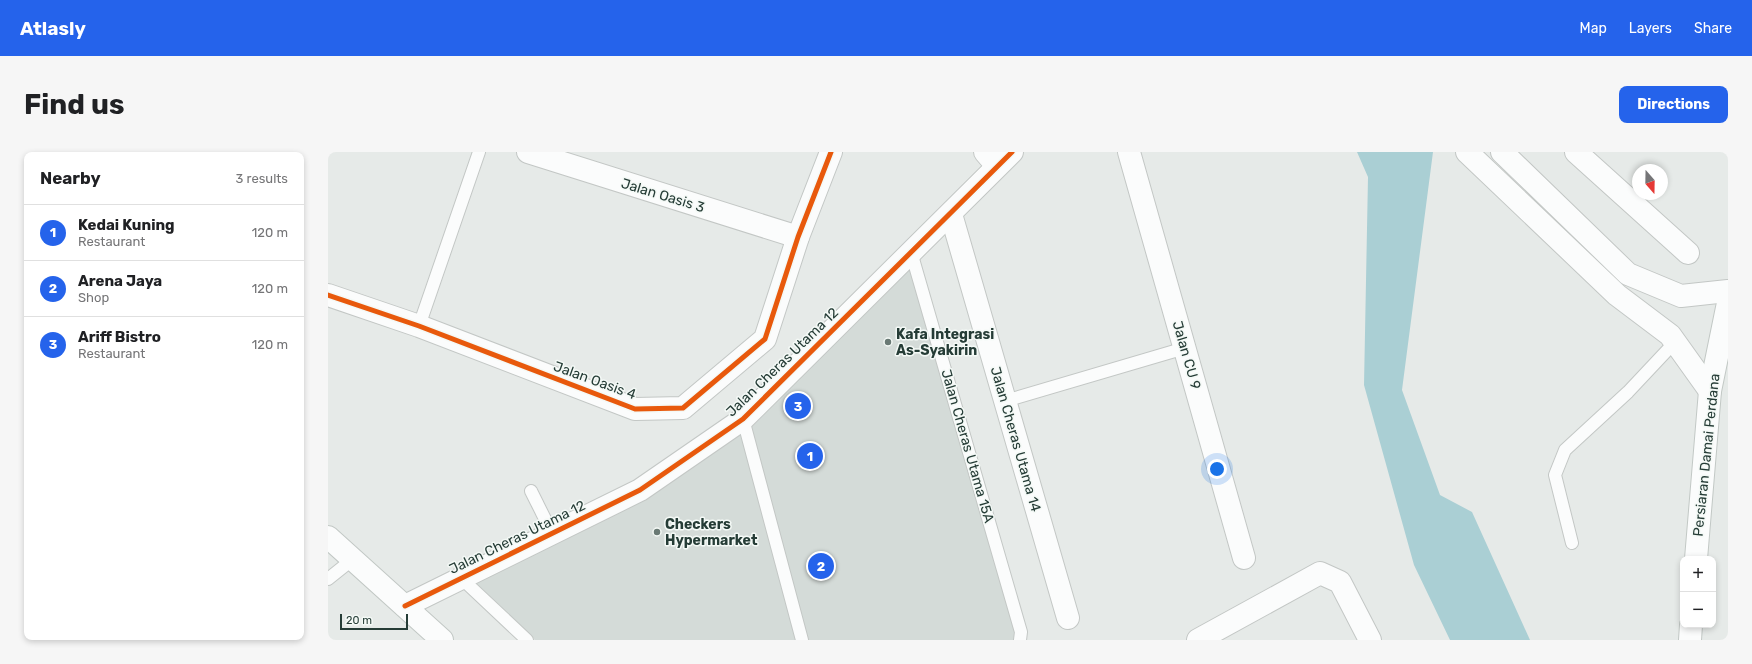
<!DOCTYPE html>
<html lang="en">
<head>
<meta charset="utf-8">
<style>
  :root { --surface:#fff; --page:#f6f6f6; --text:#202124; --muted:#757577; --line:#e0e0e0; --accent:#2563eb }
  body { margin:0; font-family:Rubik,sans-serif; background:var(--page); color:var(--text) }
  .controls { position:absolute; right:12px; bottom:12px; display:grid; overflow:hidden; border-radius:8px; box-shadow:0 2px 6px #0003 }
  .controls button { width:36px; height:36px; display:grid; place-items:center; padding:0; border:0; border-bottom:1px solid var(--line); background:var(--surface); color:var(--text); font:20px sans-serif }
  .compass { position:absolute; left:1304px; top:12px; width:36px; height:36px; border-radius:50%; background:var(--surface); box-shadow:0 2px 6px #0003; rotate:160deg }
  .scale { position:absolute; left:12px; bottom:10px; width:68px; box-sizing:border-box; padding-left:4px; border:2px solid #253c36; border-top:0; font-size:11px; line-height:14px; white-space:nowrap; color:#253c36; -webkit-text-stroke:3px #f4f9f6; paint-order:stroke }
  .you { position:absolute; left:889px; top:317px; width:14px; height:14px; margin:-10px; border:3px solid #fff; border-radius:50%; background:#1a73e8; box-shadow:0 0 0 6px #1a73e833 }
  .badge { display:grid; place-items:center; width:26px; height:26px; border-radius:50%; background:var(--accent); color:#fff; font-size:13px; font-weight:700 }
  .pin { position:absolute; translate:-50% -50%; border:2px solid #fff; box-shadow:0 1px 4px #0006 }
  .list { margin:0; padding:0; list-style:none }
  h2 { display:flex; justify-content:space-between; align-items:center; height:52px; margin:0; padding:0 16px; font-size:17px }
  h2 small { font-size:13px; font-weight:400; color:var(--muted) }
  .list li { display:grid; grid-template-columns:26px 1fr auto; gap:12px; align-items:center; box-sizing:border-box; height:56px; padding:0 16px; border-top:1px solid var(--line) }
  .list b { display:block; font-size:15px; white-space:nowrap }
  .list p { margin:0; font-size:13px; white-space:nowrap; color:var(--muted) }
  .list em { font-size:13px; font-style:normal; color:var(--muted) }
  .map { position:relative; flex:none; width:1400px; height:488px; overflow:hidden; border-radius:8px }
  header { display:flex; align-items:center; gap:24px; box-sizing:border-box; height:56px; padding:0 20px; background:var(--accent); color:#fff }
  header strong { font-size:19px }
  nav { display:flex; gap:22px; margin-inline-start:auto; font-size:14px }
  .intro { display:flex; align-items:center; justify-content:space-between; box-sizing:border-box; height:96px; padding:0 24px }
  h1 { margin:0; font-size:28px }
  .button { padding:10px 18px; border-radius:8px; background:var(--accent); color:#fff; font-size:14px; font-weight:700 }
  main { display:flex; gap:24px; padding:0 24px }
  aside { flex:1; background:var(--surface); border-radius:8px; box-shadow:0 2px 6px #0003 }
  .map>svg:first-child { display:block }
  .built { fill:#d4dbd8 }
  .water { fill:#aacfd4 }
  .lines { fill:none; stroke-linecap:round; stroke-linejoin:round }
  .lane-casing { stroke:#c3c7c5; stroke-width:14 }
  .street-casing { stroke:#c3c7c5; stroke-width:24 }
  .secondary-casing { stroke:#c2c8c5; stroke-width:24 }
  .lane { stroke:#fbfcfc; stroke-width:12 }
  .street { stroke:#fbfcfc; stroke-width:22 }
  .secondary { stroke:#fbfcfc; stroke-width:22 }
  .cycleway-casing { stroke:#f4f9f6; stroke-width:8 }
  .cycleway { stroke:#e8590c; stroke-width:5 }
  .poi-dot { fill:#697974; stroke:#f4f9f6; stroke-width:1.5 }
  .labels { text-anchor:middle; stroke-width:3; stroke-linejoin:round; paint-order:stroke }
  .street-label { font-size:14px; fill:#253c36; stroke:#f4f9f6 }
  .poi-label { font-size:14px; font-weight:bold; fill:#253c36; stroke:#f4f9f6; text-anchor:start }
</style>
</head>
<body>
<header>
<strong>Atlasly</strong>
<nav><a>Map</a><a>Layers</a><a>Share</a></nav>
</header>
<div class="intro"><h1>Find us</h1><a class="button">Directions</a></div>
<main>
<aside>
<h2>Nearby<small>3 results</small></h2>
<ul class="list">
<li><span class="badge">1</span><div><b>Kedai Kuning</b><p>Restaurant</p></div><em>120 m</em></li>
<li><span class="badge">2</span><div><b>Arena Jaya</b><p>Shop</p></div><em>120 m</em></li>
<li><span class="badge">3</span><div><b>Ariff Bistro</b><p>Restaurant</p></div><em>120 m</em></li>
</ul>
</aside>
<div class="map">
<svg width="1400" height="488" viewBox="0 0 1400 488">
  <rect width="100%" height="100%" fill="#e6eae8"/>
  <path class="built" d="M582,113L688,479L687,488H207L145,428L313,348Z"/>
  <path class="water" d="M1029,0H1105L1074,238L1112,343L1144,360L1202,488H1122L1086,413L1036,233L1040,25Z"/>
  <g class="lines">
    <defs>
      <g id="lane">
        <path d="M583,100L693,480L692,488"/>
        <path d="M91,174L151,0"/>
        <path d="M677,249L857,196"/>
        <path d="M415,267L474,488"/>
        <path d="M203,339L224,381"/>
        <path d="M1244,391L1227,323L1237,298L1300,240L1347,190"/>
        <path d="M133,426L199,488"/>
        <path d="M0,427L25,407"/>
      </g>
      <g id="street">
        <path d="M200,0L470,85"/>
        <path d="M657,0L669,14"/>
        <path d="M801,0L916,406"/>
        <path d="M1139,0L1289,143L1342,183L1382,239"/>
        <path d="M1174,0L1300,122L1353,144L1400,139"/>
        <path d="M1248,0L1360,101"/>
        <path d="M623,62L740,466"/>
        <path d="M0,143L91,174L307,257L355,256L437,187L470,85L503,0"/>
        <path d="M77,454L312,338L415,267L684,0"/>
        <path d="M870,488L992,421L1012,430L1042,488"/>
      </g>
      <g id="secondary">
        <path d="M0,385L114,488"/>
        <path d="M1368,407L1382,239L1400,151"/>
        <path d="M1362,488L1363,473"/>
      </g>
    </defs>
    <use href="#lane" class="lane-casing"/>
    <use href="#street" class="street-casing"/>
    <use href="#secondary" class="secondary-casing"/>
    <use href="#lane" class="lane"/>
    <use href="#street" class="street"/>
    <use href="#secondary" class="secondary"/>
    <defs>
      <g id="cycleway">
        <path d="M0,143L91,174L307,257L355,256L437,187L470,85L503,0"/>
        <path d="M77,454L312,338L415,267L684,0"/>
      </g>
    </defs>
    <use href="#cycleway" class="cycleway-casing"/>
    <use href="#cycleway" class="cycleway"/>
  </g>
  <g class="poi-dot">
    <circle cx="560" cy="190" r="4"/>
    <circle cx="329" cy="380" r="4"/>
  </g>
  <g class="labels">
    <g class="street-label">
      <text transform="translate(335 43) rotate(17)" y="5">Jalan Oasis 3</text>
      <text transform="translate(859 203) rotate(74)" y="5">Jalan CU 9</text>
      <text transform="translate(454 210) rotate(-44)" y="5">Jalan Cheras Utama 12</text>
      <text transform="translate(267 228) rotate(20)" y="5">Jalan Oasis 4</text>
      <text transform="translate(688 287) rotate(74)" y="5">Jalan Cheras Utama 14</text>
      <text transform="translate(640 294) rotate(74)" y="5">Jalan Cheras Utama 15A</text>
      <text transform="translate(1378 303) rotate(-84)" y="5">Persiaran Damai Perdana</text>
      <text transform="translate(189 385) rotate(-26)" y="5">Jalan Cheras Utama 12</text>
    </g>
    <g class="poi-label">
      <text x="568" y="187">Kafa Integrasi<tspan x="568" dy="16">As-Syakirin</tspan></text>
      <text x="337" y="377">Checkers<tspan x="337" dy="16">Hypermarket</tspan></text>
    </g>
  </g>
</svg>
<div class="controls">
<button>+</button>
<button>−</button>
</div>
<svg class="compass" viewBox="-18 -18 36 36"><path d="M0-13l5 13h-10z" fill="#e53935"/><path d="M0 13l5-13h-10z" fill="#757577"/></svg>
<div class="scale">20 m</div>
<div class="you"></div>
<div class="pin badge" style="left:482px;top:304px">1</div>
<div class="pin badge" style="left:493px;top:414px">2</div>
<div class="pin badge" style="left:470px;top:254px">3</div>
</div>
</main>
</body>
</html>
